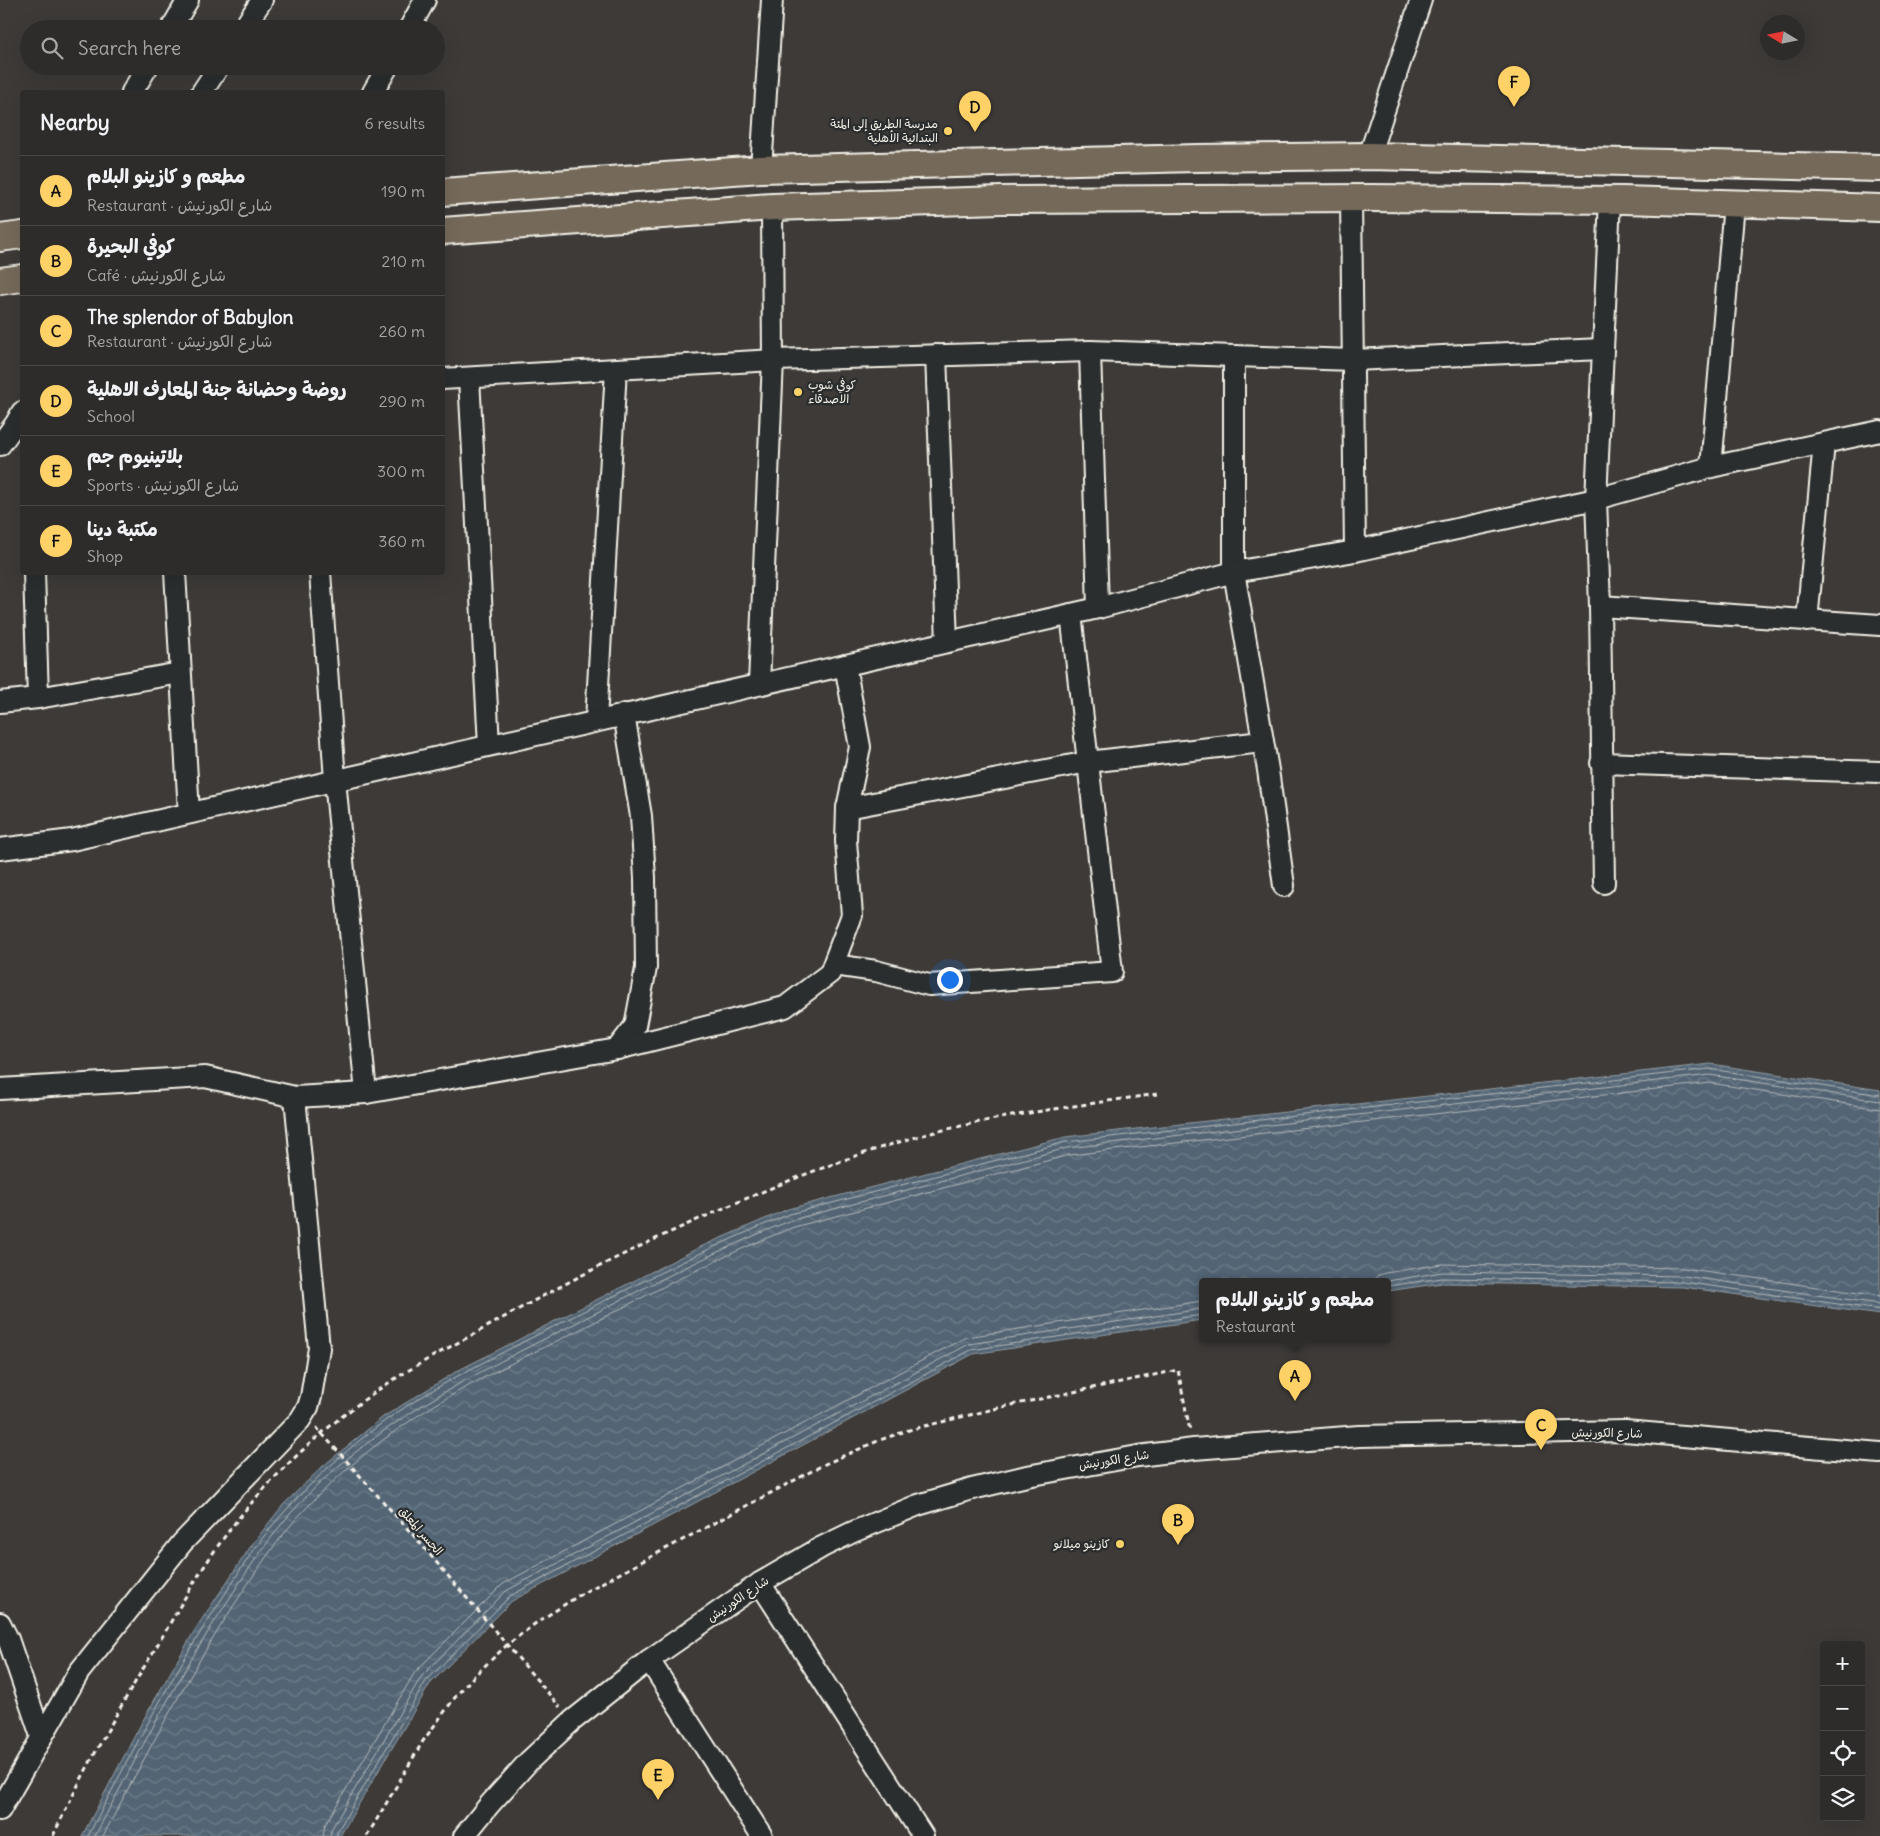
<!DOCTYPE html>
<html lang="en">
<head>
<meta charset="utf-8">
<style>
  :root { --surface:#2e2c2a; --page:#3a3836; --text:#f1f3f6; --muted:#a7a7a8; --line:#494847; --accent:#ffd166 }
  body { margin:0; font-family:Delius,"Playpen Sans Arabic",sans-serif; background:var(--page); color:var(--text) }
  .controls { position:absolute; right:15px; bottom:15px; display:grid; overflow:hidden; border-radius:5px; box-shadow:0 5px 20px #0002 }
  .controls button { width:45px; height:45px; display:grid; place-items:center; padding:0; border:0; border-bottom:1px solid var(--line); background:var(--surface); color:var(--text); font:25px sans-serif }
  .compass { position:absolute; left:1760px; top:15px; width:45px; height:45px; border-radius:50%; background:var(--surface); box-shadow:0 5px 20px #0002; rotate:280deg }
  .you { position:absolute; left:949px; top:979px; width:18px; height:18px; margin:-12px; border:4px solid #fff; border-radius:50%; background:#1a73e8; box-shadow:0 0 0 8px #1a73e833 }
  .badge { display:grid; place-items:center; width:32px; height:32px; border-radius:50%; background:var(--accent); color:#111; font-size:16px; font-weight:700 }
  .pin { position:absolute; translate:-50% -41px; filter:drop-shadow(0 1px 2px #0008) }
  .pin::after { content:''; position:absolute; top:26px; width:18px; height:15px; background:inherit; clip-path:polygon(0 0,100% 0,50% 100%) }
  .popup { position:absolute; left:1199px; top:1278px; width:192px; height:65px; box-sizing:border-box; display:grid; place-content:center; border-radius:5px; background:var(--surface); filter:drop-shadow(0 1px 4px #0005); font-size:16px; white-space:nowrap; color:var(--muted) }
  .popup b { font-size:19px; color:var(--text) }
  .popup::after { content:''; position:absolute; left:50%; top:100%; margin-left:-10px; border:10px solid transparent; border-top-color:var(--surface) }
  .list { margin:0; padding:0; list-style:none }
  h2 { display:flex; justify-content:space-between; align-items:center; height:65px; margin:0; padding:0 20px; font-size:21px }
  h2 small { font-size:16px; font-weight:400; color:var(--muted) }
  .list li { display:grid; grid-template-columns:32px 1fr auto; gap:15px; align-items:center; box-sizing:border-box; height:70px; padding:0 20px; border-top:1px solid var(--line) }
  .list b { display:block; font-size:19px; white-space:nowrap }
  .list p { margin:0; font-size:16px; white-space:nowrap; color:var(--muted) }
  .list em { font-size:16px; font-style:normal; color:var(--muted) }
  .icon { flex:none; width:28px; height:28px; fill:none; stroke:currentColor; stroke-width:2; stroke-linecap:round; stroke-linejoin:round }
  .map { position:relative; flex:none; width:1880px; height:1836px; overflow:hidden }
  .search { position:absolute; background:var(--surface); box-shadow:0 5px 20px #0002; left:20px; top:20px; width:425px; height:55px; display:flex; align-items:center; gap:12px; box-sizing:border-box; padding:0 18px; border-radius:28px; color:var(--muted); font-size:19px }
  .panel { position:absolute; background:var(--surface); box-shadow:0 5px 20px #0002; left:20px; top:90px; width:425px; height:485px; border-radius:5px }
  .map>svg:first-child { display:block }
  .water { fill:url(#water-waves); stroke:#939da3 }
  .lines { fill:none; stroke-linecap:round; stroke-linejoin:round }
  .shore { stroke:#b4b9ba; stroke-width:1 }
  .minor-casing { stroke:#f4f1e8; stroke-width:24 }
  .major-casing { stroke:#f4f1e8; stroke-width:30 }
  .path { stroke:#f4f1e8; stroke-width:3; stroke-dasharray:5 4; stroke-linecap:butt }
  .minor { stroke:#2a2d2e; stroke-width:20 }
  .major { stroke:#746a5a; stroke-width:26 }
  .poi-dot { fill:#ffd166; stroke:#2a2d2e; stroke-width:2 }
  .labels { text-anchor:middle; stroke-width:4.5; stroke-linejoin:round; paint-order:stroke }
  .poi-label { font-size:12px; fill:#f4f1e8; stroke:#2a2d2e; text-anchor:end }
  .street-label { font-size:12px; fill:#f4f1e8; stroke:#2a2d2e }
</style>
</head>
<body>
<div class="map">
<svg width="1880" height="1836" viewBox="0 0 1880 1836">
  <defs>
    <pattern id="water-waves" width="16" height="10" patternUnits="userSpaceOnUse" patternTransform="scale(1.25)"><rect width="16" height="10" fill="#536575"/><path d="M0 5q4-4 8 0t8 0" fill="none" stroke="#6c7c89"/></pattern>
  </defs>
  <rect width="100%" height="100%" fill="#3d3a38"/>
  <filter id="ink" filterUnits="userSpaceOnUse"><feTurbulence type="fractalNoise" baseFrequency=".02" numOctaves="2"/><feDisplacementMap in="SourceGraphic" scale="10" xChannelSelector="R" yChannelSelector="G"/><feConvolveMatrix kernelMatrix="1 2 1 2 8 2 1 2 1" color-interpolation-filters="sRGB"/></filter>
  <g filter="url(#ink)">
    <path class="water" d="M1711,1064L1880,1090V1315L1683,1287L1442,1283L1388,1291V1282H1202V1320L973,1354L512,1601L430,1684L340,1836H82L142,1722L196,1628L253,1543L283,1505L323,1466L383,1417L457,1371L700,1247L788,1209L1065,1137Z"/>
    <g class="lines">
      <g class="shore">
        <path d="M1372,1282L1377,1276L1385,1273L1442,1264L1683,1268L1880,1296"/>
        <path d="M1382,1282L1442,1272L1683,1276L1880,1304"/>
        <path d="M1388,1286L1442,1278L1683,1282L1880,1310"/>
        <path d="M88,1836C131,1754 173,1672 225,1594C244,1564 263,1534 288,1508C315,1478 353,1444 386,1420C446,1378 513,1348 578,1314C648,1279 717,1243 790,1214L1066,1142L1710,1069L1880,1095"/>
        <path d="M95,1836C138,1754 180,1673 231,1596C249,1568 268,1540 290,1514C368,1425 475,1374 578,1322C648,1286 718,1249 792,1220L1067,1148L1710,1075L1880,1101"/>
        <path d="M103,1836C146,1755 188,1675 238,1599C256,1571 275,1543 297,1518C324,1488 361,1455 394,1432C453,1389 522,1359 587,1326C655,1291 722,1255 794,1227L1069,1155L1710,1083L1880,1109"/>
        <path d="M323,1836L325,1825L415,1672L503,1584L966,1337L1202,1301"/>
        <path d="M330,1836L332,1828L421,1677L506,1591L969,1344L1202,1309"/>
        <path d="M337,1836V1832L426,1681L510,1596L971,1350L1202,1315"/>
      </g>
      <defs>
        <g id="minor">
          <path d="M171,29L188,0"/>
          <path d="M243,29L262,0"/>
          <path d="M409,29L425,0"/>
          <path d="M132,92L148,66"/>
          <path d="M202,92L219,66"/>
          <path d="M373,92L388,66"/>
          <path d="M1369,156L1421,0"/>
          <path d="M761,169L772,0"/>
          <path d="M1351,198L1355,551"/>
          <path d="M1090,351L1098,608"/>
          <path d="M936,355L947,642"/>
          <path d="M1234,356V572L1268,770L1284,886"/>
          <path d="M469,378L489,745"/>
          <path d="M442,379L773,360L1090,351L1353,360L1602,349"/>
          <path d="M0,445L16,423L22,412"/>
          <path d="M1711,467L1734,204"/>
          <path d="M34,572L38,698"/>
          <path d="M175,572L189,813"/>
          <path d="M320,572L335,780L366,1093"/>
          <path d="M1600,606L1880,625"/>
          <path d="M1807,621L1824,443"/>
          <path d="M845,665L860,747L847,808L1088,762L1262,742"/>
          <path d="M759,684L773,360L772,207"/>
          <path d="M0,702L38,698L180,673"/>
          <path d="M596,721L616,369"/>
          <path d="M1601,763L1880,772"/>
          <path d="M0,849L72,840L1098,608L1234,572L1355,551L1596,499L1711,467L1880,431"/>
          <path d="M1604,883L1600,606L1596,499L1610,200"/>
          <path d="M834,965L876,971L929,985L1112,972L1071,614"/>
          <path d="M617,1049L635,1026L646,968L645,878L641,816L624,714"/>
          <path d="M0,1089L205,1077L295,1097L366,1093L617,1049L785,1007L830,973L852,915L846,841L847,808"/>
          <path d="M760,1583L923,1836"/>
          <path d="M0,1623L8,1639L41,1736"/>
          <path d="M649,1660L762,1836"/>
          <path d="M0,1810L79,1672L182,1543L300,1420L308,1407L311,1397L319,1348L295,1097"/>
          <path d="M464,1836L490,1804L529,1761L572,1721L649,1660L760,1583L822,1547L853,1532L918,1505L972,1489L1027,1476L1138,1456L1194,1449L1359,1436L1625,1431L1880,1453"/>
        </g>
        <g id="major">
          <path d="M442,192L761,169L1197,158L1369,156L1880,168"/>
          <path d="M442,231L772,207L1001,200L1369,198L1624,200L1880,208"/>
          <path d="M0,238L22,235"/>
          <path d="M0,281L22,278"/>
        </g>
      </defs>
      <use href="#minor" class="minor-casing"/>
      <use href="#major" class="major-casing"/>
      <g class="path">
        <path d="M316,1427L414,1536L560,1707"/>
        <path d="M53,1836C85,1768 122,1703 161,1639C189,1590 217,1541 255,1499C292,1457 335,1419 381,1388C415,1365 450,1347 485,1328C538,1298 592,1269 647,1243C737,1201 838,1157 935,1132C1008,1114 1083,1105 1157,1094"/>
        <path d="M367,1836L423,1741L456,1696L474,1676L507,1645L536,1623L581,1594L825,1464L880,1440L909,1430L1002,1407L1178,1370L1190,1431"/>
      </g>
      <use href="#minor" class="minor"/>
      <use href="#major" class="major"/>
    </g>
  </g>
  <g class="poi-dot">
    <circle cx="948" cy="131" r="5"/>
    <circle cx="798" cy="392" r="5"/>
    <circle cx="1120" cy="1544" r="5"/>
  </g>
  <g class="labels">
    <g class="poi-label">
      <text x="938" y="128">مدرسة الطريق إلى المئة<tspan x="938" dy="14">البتدائية الأهلية</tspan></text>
      <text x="808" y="389" text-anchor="start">كوفي شوب<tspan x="808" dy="14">الاصدقاء</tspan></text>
      <text x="1110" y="1548">كازينو ميلانو</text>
    </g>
    <g class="street-label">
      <text transform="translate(1607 1433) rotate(1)" y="4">شارع الكورنيش</text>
      <text transform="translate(1114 1460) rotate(-9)" y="4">شارع الكورنيش</text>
      <text transform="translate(421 1531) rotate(49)" y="4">الجسر المعلق</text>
      <text transform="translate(738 1599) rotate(-34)" y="4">شارع الكورنيش</text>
    </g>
  </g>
</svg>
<div class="controls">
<button>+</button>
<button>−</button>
<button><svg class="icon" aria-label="locate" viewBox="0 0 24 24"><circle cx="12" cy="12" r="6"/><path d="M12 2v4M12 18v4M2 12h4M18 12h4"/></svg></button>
<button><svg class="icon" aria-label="layers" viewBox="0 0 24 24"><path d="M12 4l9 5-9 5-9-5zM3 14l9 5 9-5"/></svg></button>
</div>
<svg class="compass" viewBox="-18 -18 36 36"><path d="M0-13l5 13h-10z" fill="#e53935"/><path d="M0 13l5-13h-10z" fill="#a7a7a8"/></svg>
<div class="you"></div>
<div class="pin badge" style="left:1295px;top:1401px">A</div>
<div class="popup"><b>مطعم و كازينو البلام</b>Restaurant</div>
<div class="pin badge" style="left:1178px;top:1545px">B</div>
<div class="pin badge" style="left:1541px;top:1450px">C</div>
<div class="pin badge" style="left:975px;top:132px">D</div>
<div class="pin badge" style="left:658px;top:1800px">E</div>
<div class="pin badge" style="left:1514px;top:107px">F</div>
<div class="search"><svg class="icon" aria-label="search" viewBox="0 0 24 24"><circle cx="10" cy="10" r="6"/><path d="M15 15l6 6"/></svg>Search here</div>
<section class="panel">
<h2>Nearby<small>6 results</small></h2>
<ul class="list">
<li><span class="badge">A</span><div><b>مطعم و كازينو البلام</b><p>Restaurant · شارع الكورنيش</p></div><em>190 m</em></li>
<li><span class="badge">B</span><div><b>كوفي البحيرة</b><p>Café · شارع الكورنيش</p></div><em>210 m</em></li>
<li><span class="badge">C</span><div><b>The splendor of Babylon</b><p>Restaurant · شارع الكورنيش</p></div><em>260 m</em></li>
<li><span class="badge">D</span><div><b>روضة وحضانة جنة المعارف الاهلية</b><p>School</p></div><em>290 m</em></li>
<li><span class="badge">E</span><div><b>بلاتينيوم جم</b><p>Sports · شارع الكورنيش</p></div><em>300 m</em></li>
<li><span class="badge">F</span><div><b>مكتبة دينا</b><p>Shop</p></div><em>360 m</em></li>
</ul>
</section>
</div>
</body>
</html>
